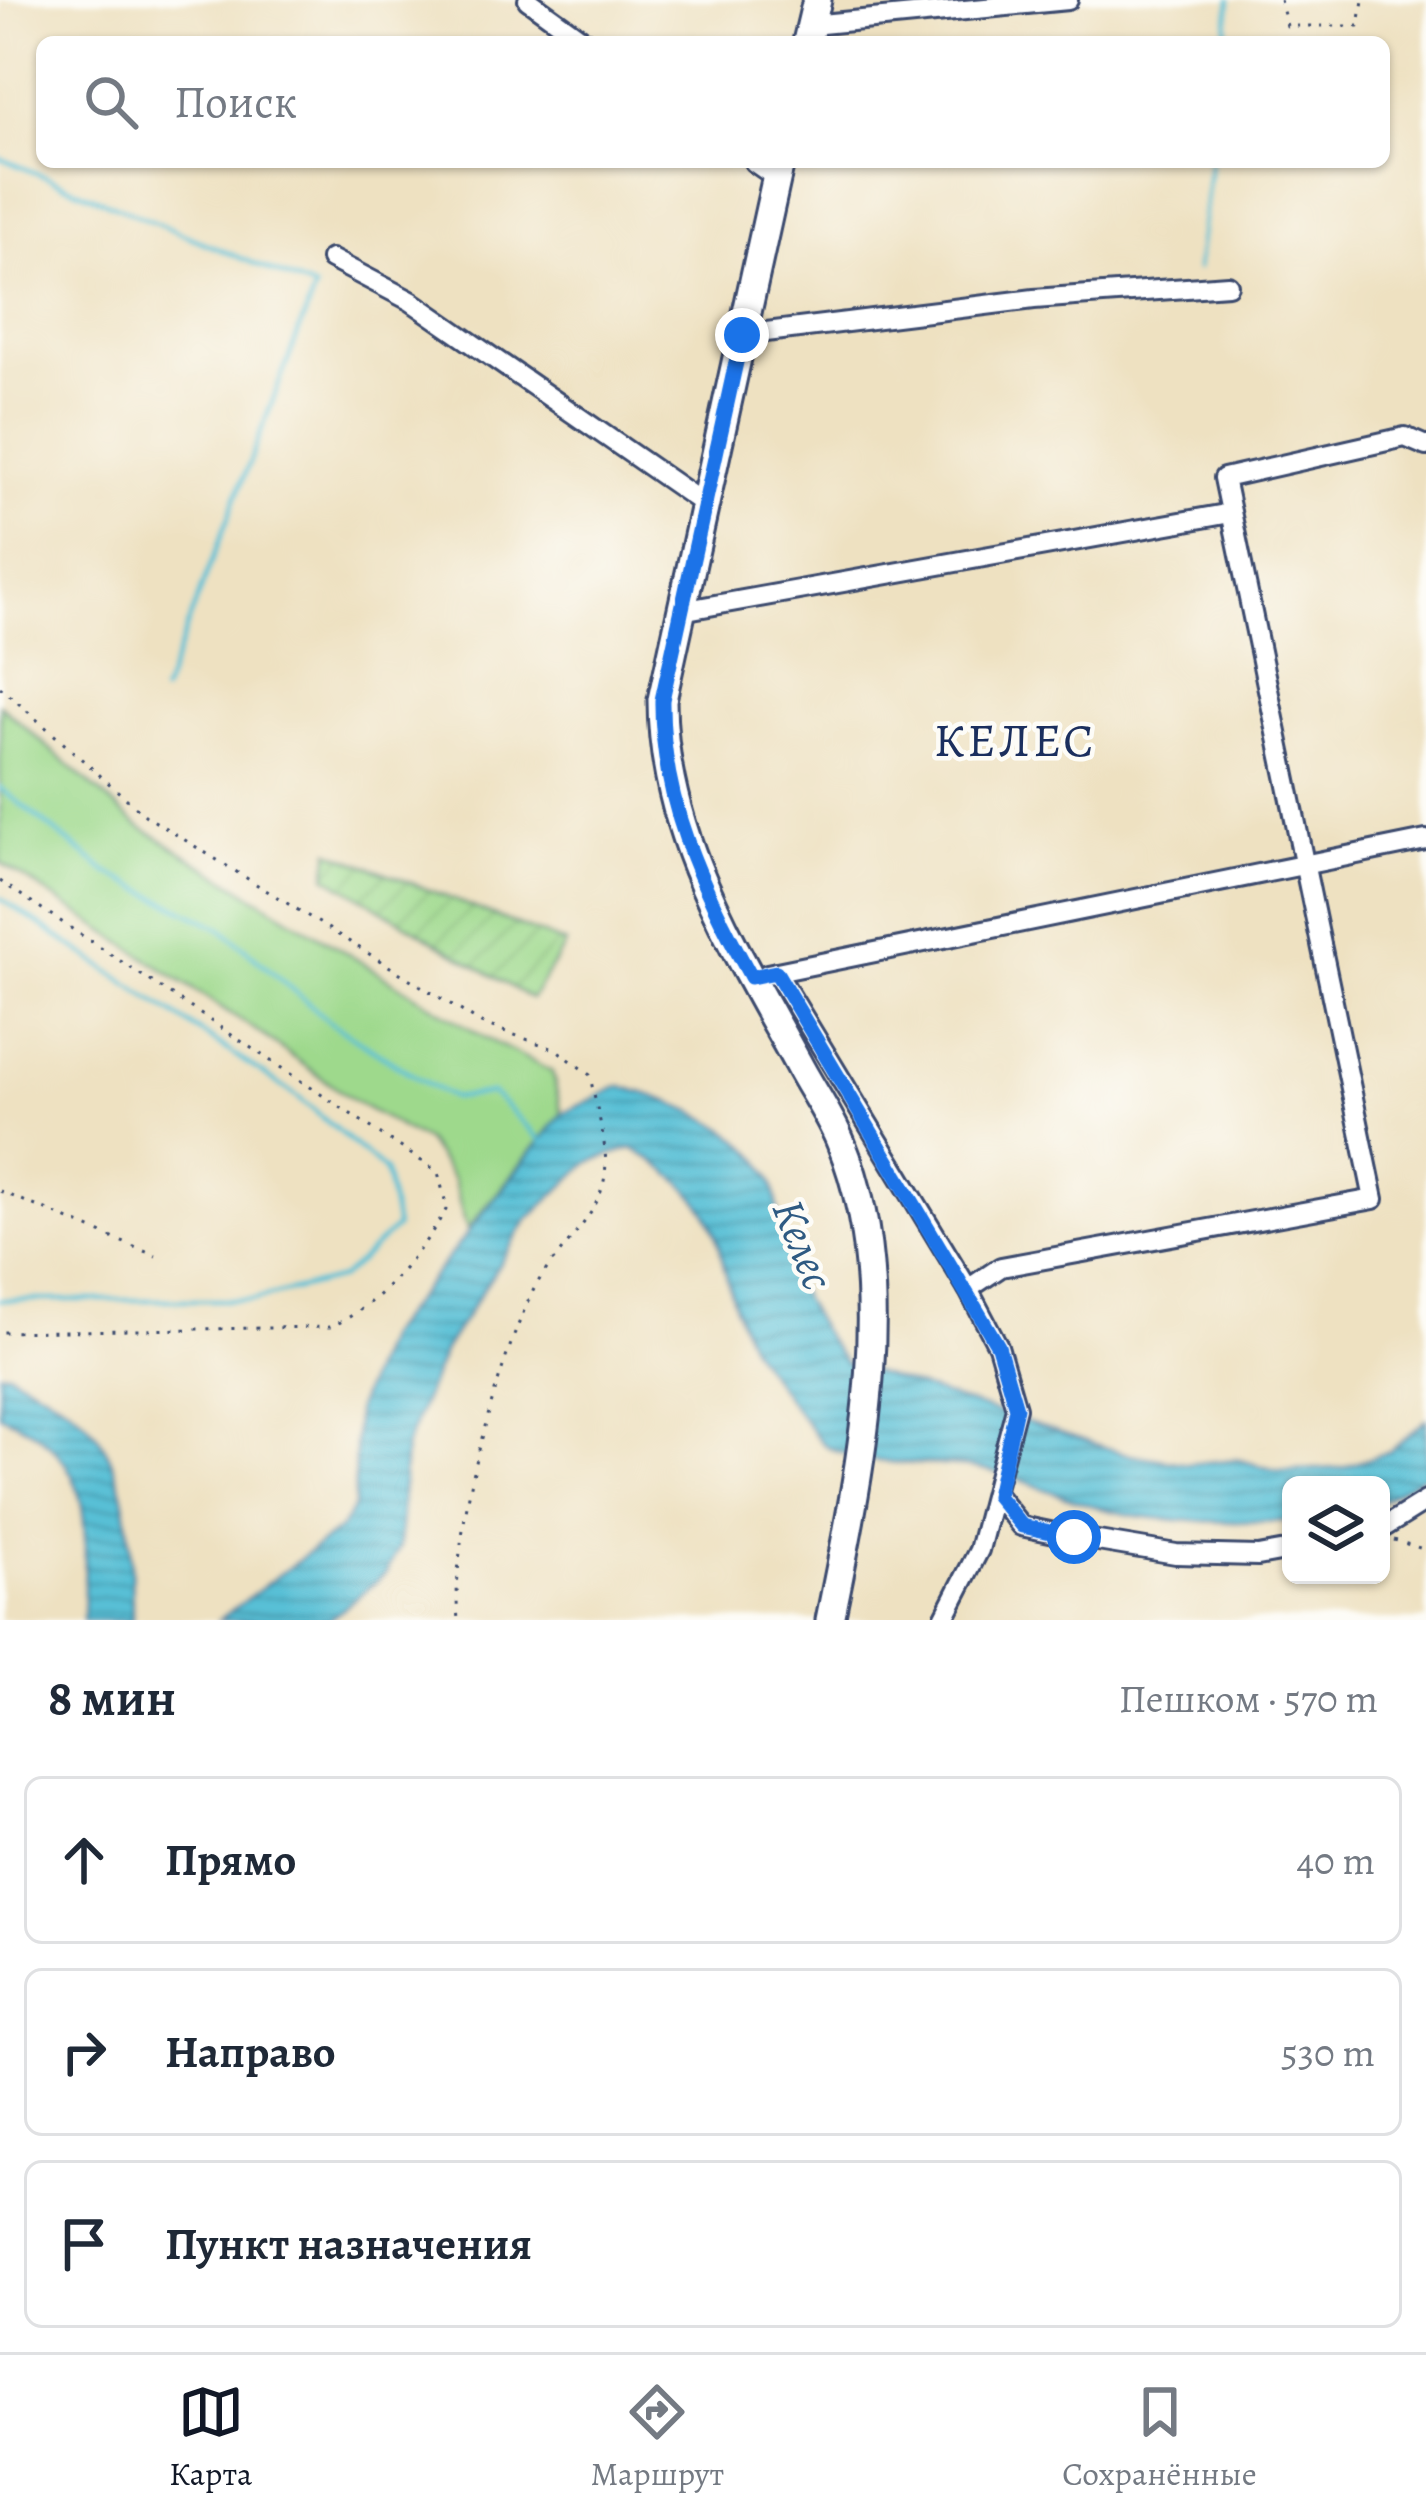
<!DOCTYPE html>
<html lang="ru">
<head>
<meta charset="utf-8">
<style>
  :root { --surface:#fff; --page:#f6f6f7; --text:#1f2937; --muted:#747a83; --line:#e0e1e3; --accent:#111827 }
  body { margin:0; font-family:Alegreya,serif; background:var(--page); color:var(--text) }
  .controls { position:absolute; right:36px; bottom:36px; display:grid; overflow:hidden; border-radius:18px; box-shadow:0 3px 9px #0004 }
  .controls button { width:108px; height:108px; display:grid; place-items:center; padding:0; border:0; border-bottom:3px solid var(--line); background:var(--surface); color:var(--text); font:60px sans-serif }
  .stop { position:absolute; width:36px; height:36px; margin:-27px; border:9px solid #1a73e8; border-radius:50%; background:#fff }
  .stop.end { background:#1a73e8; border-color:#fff; box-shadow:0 3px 12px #0008 }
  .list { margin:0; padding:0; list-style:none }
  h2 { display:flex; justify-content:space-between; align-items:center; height:156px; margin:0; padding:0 48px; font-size:51px }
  h2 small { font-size:39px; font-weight:400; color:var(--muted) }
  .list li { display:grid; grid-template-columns:78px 1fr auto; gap:36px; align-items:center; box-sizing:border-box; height:168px; margin:0 24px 24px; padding:0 24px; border:3px solid var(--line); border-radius:18px }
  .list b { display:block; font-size:45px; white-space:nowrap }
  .list em { font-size:39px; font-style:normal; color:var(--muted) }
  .icon { flex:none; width:66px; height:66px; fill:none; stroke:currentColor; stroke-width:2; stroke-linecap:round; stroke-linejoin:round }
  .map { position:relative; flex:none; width:1426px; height:1620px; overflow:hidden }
  .search { position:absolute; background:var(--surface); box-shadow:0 3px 9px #0004; left:36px; right:36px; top:36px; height:132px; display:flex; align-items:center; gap:30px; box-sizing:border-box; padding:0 42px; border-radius:18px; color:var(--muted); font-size:45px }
  .sheet { height:732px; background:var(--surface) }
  nav { display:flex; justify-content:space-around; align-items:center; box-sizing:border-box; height:168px; border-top:3px solid var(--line); background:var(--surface); font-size:33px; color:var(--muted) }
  nav a { display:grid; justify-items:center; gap:6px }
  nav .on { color:var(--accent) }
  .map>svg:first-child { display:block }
  .grass { fill:#9ed98c; stroke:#5c8475; stroke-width:3 }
  .garden { fill:url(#garden-furrows); stroke:#5c8475; stroke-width:3 }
  .water { fill:url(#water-rules); stroke:#3a789a; stroke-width:3 }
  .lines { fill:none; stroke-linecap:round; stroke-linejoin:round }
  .stream { stroke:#59c0d6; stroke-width:4.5 }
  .minor-casing { stroke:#3b4a6d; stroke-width:24 }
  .secondary-casing { stroke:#3b4a6d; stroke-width:33 }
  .path { stroke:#3b4a6d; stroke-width:3; stroke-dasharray:3 9; stroke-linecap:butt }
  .minor { stroke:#fff; stroke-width:18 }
  .secondary { stroke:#fff; stroke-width:27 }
  .route { stroke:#1a73e8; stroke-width:15 }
  .labels { text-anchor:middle; stroke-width:9; stroke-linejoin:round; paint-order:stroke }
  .water-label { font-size:45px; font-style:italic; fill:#2e5a82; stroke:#fdfcf7 }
  .quarter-label { font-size:48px; letter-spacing:3px; fill:#1b2f5e; stroke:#fdfcf7 }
</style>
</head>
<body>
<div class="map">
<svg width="1426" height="1620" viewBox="0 0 1426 1620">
  <defs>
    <pattern id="garden-furrows" width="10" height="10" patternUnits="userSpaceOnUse" patternTransform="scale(3)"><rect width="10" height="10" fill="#9ed98c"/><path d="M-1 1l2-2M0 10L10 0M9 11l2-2" fill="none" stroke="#88bb7b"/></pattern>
    <pattern id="water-rules" width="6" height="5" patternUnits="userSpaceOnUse" patternTransform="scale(3)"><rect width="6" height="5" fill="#59c0d6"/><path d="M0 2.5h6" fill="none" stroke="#499cb1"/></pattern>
  </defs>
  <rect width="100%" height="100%" fill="#fdfcf7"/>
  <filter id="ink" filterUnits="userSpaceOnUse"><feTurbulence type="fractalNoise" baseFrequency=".00833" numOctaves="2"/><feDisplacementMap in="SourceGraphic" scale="24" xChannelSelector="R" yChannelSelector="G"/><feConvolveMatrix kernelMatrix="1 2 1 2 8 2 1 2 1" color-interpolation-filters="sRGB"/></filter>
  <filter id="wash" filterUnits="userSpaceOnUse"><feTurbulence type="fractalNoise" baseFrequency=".004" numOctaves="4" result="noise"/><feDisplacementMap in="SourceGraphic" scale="48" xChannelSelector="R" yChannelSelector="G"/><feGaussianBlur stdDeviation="2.7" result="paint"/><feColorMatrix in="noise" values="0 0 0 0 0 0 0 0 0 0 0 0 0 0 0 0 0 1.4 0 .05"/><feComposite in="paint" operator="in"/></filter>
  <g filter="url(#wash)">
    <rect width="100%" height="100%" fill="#eee1c1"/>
    <path class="grass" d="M0,705L136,824L482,1036L552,1072L562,1114L467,1230L453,1180L427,1142L354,1101L254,1029L0,862Z"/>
    <path class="garden" d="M330,851L566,944L531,999L326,876Z"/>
    <g class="water">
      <path d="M620,1086C671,1100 742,1124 769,1175C779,1195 779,1227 784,1248C794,1291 819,1329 845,1363L1123,1453L1188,1464L1237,1459L1278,1471L1342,1468L1390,1451L1426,1420V1474L1381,1501V1485H1291V1521C1232,1522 1165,1524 1108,1510C1064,1500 1022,1476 978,1468C934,1461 862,1469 825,1445C818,1440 753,1354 749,1343C705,1246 741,1211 632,1148L589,1162L527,1221L444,1350L405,1447L399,1547L386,1573L329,1620H219L341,1528L354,1506L356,1409L385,1337L562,1114Z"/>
      <path d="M0,1372H8C32,1388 68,1402 87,1423C134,1473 131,1556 132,1620H83C85,1527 101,1456 0,1415Z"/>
    </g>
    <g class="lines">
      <g class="stream">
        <path d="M1226,42L1230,0"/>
        <path d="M0,158L315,289L162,693"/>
        <path d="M1197,269L1210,162"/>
        <path d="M0,788L108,873L222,929L330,1022L419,1079L453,1098L492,1093L542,1141"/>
        <path d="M0,898L298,1097L385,1171L396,1227L341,1278L254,1300H0"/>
      </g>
    </g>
  </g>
  <g filter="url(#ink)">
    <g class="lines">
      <defs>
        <g id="minor">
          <path d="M528,0L586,42"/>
          <path d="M811,25L1068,0"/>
          <path d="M754,162L777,178"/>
          <path d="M331,259L411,301L704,504"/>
          <path d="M742,335L1034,299L1228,285"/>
          <path d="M681,611L1231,513"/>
          <path d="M776,972L968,1289L998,1346L1016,1408L979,1550L943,1620"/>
          <path d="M767,974L1426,840"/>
          <path d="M968,1289L1001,1267L1374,1199L1224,478L1405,437L1426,446"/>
          <path d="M997,1496L1021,1526L1074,1537L1176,1554L1258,1556L1291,1550"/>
          <path d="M1381,1529L1426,1501"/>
        </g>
        <g id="secondary">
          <path d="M807,42L817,0"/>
          <path d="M780,162L662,700C662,835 734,947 797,1062C811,1089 830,1115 841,1143C900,1287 860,1472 830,1620"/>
        </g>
      </defs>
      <use href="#minor" class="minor-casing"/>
      <use href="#secondary" class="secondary-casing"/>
      <g class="path">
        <path d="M1280,0L1287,26H1359L1363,0"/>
        <path d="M0,687L146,816L481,1023L557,1050L590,1075C595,1105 609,1146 605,1175C599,1221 553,1251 533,1291C495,1369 450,1535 458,1620"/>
        <path d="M0,881L438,1172L447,1208C420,1254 379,1306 330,1327L0,1332"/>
        <path d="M0,1191L156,1256"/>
        <path d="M1394,1540L1426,1550"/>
      </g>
      <use href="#minor" class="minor"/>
      <use href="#secondary" class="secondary"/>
    </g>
  </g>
  <g class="lines" filter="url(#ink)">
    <path class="route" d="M742,335L662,700C661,802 702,888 751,977L776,972L998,1346L1016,1408L997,1496L1022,1526L1074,1537"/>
  </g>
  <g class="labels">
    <g class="water-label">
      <text transform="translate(804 1244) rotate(68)" y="16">Келес</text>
    </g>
    <g class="quarter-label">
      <text x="1015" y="756">КЕЛЕС</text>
    </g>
  </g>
</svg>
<div class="controls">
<button><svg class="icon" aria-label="layers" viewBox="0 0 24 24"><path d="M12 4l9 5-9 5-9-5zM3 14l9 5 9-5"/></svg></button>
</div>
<div class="stop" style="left:1074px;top:1537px"></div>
<div class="stop end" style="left:742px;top:335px"></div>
<div class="search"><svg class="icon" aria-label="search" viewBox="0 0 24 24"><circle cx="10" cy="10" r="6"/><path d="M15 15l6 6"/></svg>Поиск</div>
</div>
<section class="sheet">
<h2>8 мин<small>Пешком · 570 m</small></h2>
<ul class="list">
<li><svg class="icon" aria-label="ahead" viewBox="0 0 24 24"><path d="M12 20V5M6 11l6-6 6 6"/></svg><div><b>Прямо</b></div><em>40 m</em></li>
<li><svg class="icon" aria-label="right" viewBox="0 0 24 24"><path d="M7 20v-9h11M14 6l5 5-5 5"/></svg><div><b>Направо</b></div><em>530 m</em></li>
<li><svg class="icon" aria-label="arrive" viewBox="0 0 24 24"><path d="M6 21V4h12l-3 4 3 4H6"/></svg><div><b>Пункт назначения</b></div></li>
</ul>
</section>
<nav>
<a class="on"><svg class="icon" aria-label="map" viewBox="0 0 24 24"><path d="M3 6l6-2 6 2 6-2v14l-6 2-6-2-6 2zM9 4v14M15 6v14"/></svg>Карта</a>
<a><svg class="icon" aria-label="directions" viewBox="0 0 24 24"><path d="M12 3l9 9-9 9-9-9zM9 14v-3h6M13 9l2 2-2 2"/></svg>Маршрут</a>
<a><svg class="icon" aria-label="saved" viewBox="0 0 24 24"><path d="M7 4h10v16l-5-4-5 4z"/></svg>Сохранённые</a>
</nav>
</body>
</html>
